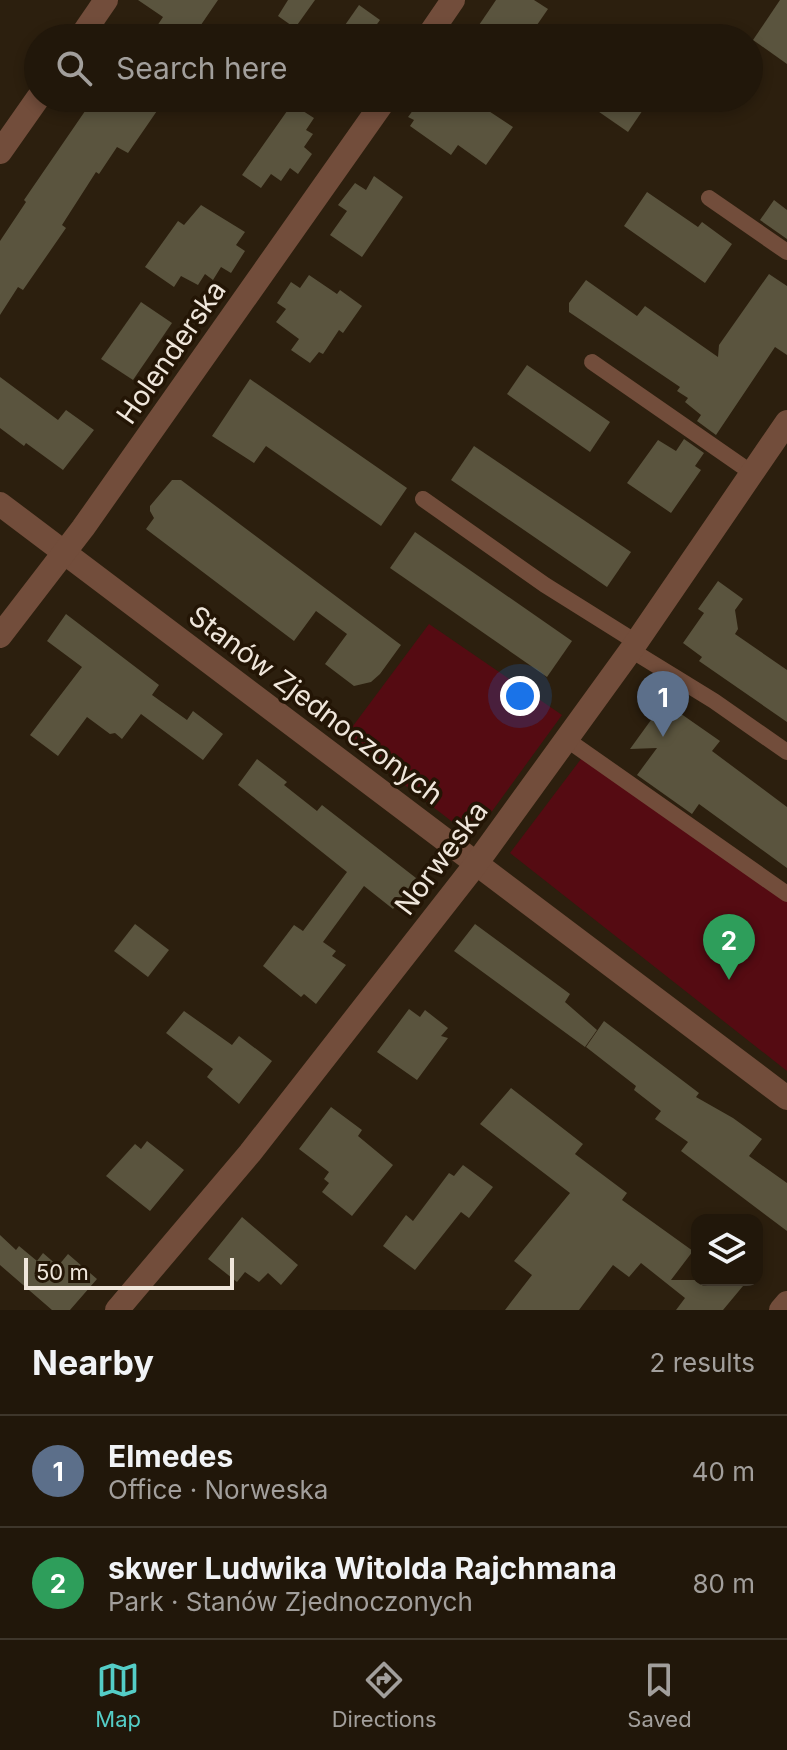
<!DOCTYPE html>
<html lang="en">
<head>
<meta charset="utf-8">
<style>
  :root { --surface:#21170a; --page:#2d2418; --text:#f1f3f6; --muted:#a29f9c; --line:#3e362b; --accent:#54cdc7 }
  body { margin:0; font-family:Inter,sans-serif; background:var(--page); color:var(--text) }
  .controls { position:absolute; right:24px; bottom:24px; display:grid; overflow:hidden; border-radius:16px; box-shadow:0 4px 12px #0003 }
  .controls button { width:72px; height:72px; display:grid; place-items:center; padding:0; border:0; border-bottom:2px solid var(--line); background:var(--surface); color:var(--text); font:40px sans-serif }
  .scale { position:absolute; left:24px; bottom:20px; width:210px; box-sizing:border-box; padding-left:8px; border:4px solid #efe6db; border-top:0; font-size:22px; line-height:28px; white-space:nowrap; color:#efe6db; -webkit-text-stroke:6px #231505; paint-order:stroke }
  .you { position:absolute; left:520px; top:696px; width:28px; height:28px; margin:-20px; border:6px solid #fff; border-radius:50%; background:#1a73e8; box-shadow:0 0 0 12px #1a73e833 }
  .badge { display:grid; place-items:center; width:52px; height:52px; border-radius:50%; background:var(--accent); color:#fff; font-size:26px; font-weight:700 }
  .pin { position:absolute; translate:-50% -66px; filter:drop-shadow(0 2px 4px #0008) }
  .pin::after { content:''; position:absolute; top:42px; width:28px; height:24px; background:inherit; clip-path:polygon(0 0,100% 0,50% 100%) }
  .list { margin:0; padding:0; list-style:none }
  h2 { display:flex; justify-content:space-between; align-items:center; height:104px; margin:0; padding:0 32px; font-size:34px }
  h2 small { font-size:26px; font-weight:400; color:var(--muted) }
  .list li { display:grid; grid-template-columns:52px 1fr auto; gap:24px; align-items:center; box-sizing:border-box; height:112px; padding:0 32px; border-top:2px solid var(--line) }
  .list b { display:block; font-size:30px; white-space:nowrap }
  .list p { margin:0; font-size:26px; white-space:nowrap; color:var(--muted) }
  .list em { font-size:26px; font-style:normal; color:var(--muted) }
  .icon { flex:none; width:44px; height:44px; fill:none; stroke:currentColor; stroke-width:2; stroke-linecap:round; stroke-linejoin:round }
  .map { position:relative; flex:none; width:787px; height:1310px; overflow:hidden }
  .search { position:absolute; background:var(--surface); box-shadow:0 4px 12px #0003; left:24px; right:24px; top:24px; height:88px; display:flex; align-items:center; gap:20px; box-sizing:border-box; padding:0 28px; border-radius:44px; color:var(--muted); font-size:30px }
  .sheet { height:328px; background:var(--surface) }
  nav { display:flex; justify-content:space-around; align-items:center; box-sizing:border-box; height:112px; border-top:2px solid var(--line); background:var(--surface); font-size:22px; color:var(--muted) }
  nav a { display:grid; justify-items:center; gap:4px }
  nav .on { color:var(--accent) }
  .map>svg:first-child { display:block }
  .green { fill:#550b12 }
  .building { fill:#5a543e }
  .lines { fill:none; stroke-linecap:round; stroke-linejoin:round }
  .lane { stroke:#724d3b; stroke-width:16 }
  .street { stroke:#724d3b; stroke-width:24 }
  .labels { text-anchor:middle; stroke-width:7; stroke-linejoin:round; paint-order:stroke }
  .street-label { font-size:28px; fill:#efe6db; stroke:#231505 }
</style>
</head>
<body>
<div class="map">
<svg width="787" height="1310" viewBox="0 0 787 1310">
  <rect width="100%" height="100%" fill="#2c1f0e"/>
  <g class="green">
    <path d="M429,624L562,715L490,814L468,834L344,738Z"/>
    <path d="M590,747L787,888V1071L510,853Z"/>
  </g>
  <g class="building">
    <path d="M138,0H218L192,38H168L155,29L163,17Z"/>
    <path d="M288,0H315L295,28L278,16Z"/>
    <path d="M496,0H534L548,9L528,38H490L477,28Z"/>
    <path d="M780,0H787V64L753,40Z"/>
    <path d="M359,5L380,20L367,38H336Z"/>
    <path d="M94,98H146L159,108L128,153L117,147L99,174L96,172L62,225L66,228L48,254L23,290L18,287L0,315V241L26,202L24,200Z"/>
    <path d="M422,98H469L513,127L486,165L458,145L451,155L410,126L414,120L408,117Z"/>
    <path d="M579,98H651L628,132Z"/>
    <path d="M292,104L314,118L306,130L313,134L304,147L312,154L298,174L290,168L281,181L271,174L261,188L242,175Z"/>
    <path d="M374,176L403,197L362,257L330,235L347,211L338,205L355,183L366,190Z"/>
    <path d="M647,192L698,227L702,222L732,244L705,283L624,226Z"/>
    <path d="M774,200L787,210V239L760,220Z"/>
    <path d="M201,205L245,232L236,245L245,251L231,273L221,267L213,280L205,274L198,285L181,276L174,287L145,267L178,221L184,225Z"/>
    <path d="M769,274L787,286V355L775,347L716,435L697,421L701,415L685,402L688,398L677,391L680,387L569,312V303L586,280L637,316L645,306L718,357L719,345Z"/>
    <path d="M309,275L337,294L340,290L362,306L343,333L339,330L323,354L319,352L310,363L291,350L299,339L276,322L286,309L277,303L291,282L300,288Z"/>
    <path d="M141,302L172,323L133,380L101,359Z"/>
    <path d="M527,365L610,422L590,452L507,394Z"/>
    <path d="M0,377L58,420L66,410L94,430L63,470L26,443L24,446L0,428Z"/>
    <path d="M250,379L407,488L381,526L266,446L254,463L212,436Z"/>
    <path d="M684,439L704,453L695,466L701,470L671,513L627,483L658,440L676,451Z"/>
    <path d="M474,446L631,552L607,587L451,480Z"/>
    <path d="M172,480H181L401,645L380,674L371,682L354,686L325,664L347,634L316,611L294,641L146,529L154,518L150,511V506Z"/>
    <path d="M415,532L572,641L547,677L390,568Z"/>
    <path d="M718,581L743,599L735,610L738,629L735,634L787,670V722L699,661L702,657L683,643L704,613L698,609Z"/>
    <path d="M66,614L159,685L152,695L187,720L193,711L223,734L203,760L141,714L122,739L115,733L110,734L87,717L58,756L30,735L82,667L47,641Z"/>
    <path d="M664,702L720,741L712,751L787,807V868L699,804L692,814L637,775L657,748L630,749Z"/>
    <path d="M257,759L287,782L284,785L317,811L322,805L416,878L393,909L364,886L323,942L336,951L332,956L346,965L316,1004L304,994L301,997L263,966L294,925L303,931L347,872L238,785Z"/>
    <path d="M135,924L169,950L148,977L114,951Z"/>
    <path d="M475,924L570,994L565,1002L597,1030L585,1047L454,951Z"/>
    <path d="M409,1009L420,1017L425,1010L448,1028L441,1036L448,1038L417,1080L377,1052Z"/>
    <path d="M184,1011L232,1045L239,1036L272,1061L239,1104L207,1077L213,1069L166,1033Z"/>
    <path d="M604,1021L699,1093L696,1097L733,1118L762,1139L749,1156L787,1183V1231L681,1151L688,1142L655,1119L661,1111L634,1090L636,1086L586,1047Z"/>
    <path d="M511,1088L583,1144L575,1154L627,1193L622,1200L693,1251L671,1280H748L723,1310H676L685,1298L641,1263L629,1277L613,1265L579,1310H505L532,1275L514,1261L570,1193L480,1124Z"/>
    <path d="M331,1107L362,1130L358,1136L393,1165L352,1216L322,1192L329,1183L324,1179L329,1172L299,1149Z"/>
    <path d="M147,1141L184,1170L150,1211L106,1176L135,1144L141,1149Z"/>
    <path d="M463,1165L493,1187L469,1218L461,1212L415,1270L383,1246L406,1215L413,1221L449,1173L454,1176Z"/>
    <path d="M242,1217L298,1265L281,1285L268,1273L259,1282L245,1272L237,1282L208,1259Z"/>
    <path d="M0,1235L16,1250L19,1246L37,1261L43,1253L58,1266L68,1254L97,1279L70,1310H52L0,1265Z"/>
  </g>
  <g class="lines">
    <g class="lane">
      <path d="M709,198L787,252"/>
      <path d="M592,362L752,473"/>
      <path d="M423,499L545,585L636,642"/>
      <path d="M631,650L714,701L787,752"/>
      <path d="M566,739L787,894"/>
    </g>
    <g class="street">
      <path d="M80,38L106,0"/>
      <path d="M427,38L453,0"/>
      <path d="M0,152L38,98"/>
      <path d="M0,504L787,1098"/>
      <path d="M0,636L83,528L386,98"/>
      <path d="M117,1310L250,1153L476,864L631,650L787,422"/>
      <path d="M781,1310L787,1303"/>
    </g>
  </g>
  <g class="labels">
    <g class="street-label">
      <text transform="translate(171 352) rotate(-55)" y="10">Holenderska</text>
      <text transform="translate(316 705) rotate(37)" y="10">Stanów Zjednoczonych</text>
      <text transform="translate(441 858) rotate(-53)" y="10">Norweska</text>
    </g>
  </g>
</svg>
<div class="controls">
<button><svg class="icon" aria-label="layers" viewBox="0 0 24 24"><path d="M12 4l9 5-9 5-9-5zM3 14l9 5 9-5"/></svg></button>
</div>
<div class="scale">50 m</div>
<div class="you"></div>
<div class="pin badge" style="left:663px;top:737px;background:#5c6f8a">1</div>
<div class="pin badge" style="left:729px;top:980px;background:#2e9e5b">2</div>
<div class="search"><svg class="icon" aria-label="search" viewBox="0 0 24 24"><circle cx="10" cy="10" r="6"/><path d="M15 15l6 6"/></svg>Search here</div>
</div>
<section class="sheet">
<h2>Nearby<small>2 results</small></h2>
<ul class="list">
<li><span class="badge" style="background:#5c6f8a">1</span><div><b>Elmedes</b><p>Office · Norweska</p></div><em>40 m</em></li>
<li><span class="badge" style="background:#2e9e5b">2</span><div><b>skwer Ludwika Witolda Rajchmana</b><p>Park · Stanów Zjednoczonych</p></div><em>80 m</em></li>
</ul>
</section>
<nav>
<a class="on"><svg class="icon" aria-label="map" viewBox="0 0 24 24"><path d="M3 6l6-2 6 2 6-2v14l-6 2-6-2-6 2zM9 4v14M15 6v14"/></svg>Map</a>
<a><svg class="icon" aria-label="directions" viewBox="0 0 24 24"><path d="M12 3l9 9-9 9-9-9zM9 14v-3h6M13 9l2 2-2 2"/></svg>Directions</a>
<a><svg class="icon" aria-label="saved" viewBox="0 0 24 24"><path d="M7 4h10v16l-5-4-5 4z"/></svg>Saved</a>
</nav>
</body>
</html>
